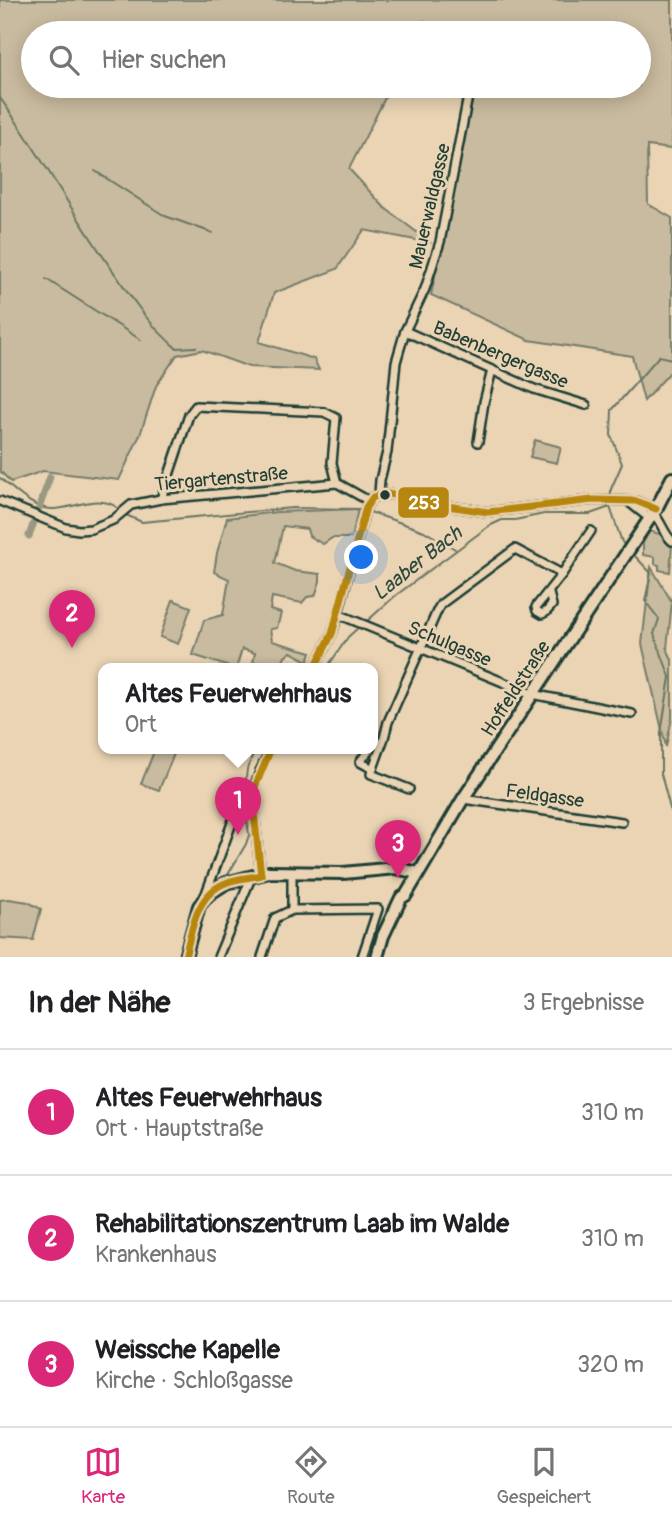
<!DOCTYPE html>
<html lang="de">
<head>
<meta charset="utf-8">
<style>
  :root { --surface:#fff; --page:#f6f6f6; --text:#202124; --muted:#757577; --line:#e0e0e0; --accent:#db2777 }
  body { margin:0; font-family:Pangolin,sans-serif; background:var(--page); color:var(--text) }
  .you { position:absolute; left:362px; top:558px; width:24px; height:24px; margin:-18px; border:5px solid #fff; border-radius:50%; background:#1a73e8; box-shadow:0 0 0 10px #1a73e833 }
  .badge { display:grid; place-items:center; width:46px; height:46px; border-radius:50%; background:var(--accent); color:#fff; font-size:23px; font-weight:700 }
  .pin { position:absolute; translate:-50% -58px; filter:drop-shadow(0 2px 4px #0008) }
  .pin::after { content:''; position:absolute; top:37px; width:24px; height:21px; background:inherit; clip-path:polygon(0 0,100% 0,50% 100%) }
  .popup { position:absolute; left:98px; top:663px; width:280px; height:91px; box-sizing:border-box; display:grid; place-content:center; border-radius:14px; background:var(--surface); filter:drop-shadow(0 2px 5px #0005); font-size:23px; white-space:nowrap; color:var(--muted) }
  .popup b { font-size:26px; color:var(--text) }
  .popup::after { content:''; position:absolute; left:50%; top:100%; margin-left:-14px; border:14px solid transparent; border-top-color:var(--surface) }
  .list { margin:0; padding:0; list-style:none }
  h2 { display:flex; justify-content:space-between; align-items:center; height:91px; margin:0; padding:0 28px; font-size:30px }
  h2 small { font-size:23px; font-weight:400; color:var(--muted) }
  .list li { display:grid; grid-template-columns:46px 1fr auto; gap:21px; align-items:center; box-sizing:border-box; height:126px; padding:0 28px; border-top:2px solid var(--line) }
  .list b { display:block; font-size:26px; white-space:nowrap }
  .list p { margin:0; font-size:23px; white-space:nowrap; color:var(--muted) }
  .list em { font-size:23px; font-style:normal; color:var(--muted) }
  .icon { flex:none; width:38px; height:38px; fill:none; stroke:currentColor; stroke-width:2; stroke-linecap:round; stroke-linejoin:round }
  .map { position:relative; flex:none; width:672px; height:957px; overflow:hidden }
  .search { position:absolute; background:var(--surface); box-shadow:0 4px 18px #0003; left:21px; right:21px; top:21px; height:77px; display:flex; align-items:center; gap:18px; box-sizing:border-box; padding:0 24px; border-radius:38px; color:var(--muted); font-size:26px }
  .sheet { height:469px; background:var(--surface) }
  nav { display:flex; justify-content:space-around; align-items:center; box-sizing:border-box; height:98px; border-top:2px solid var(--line); background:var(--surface); font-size:19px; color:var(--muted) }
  nav a { display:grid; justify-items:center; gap:4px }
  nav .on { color:var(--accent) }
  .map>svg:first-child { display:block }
  .green { fill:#c9bb9f; stroke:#747c6a; stroke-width:2 }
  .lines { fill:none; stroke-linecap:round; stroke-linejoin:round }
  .stream { stroke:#687463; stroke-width:2 }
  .canal { stroke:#999982; stroke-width:7 }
  .street-casing { stroke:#1f3d34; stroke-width:12 }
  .secondary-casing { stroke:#1f3d34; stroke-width:16 }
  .primary-casing { stroke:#1f3d34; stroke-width:16 }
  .street { stroke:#ead4b4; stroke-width:7 }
  .secondary { stroke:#ead4b4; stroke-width:10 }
  .primary { stroke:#ead4b4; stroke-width:10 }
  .bus-1-casing { stroke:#ead4b4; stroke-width:12 }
  .bus-1 { stroke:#b68610; stroke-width:7 }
  .bus-dot { fill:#1f3d34; stroke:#ead4b4; stroke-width:2.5 }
  .labels { text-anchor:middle; stroke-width:6; stroke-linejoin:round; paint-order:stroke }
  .street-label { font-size:19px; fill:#1f3d34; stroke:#ead4b4 }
  .water-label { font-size:21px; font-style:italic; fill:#314b40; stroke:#ead4b4 }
  .line-badge { stroke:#ead4b4; stroke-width:2.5 }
  .badge-label { font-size:19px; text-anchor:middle; font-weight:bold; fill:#fff }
</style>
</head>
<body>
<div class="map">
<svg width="672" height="957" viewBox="0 0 672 957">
  <rect width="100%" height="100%" fill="#ead4b4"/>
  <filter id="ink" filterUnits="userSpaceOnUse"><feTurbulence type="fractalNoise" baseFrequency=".0143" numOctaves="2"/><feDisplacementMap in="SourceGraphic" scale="14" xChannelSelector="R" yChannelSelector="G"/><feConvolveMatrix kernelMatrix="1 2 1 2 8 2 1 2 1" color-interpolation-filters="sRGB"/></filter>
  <g filter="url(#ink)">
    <g class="green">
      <path d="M0,0H672V149L647,146L648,204L672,218V370L644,401L632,356L529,340L431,295L475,86H639V33H434L424,21L417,33H33V86H391L349,169L385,208L431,243L364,230L337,269L274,293L259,342L314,359L319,370L249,367L202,350L177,355L156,386L140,435L119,480L43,471L11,482L0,471Z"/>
      <path d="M535,440L561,447L557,463L530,457Z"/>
      <path d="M358,509L352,538H332L323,544L309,536L307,529L283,526L275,563L295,571L320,574V581L315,596L307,597L302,603L272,597L270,610L281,613L277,628L270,629L272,641L311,652L308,661L291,652L285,657L279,669H276L253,663L255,653L242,649L236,669L193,655L204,620L223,615L229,579L214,572L217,553L227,518L277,512Z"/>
      <path d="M649,531L663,535L672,545L670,572L659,570V565L655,564V557L643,555V543Z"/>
      <path d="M651,567L672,602L667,648L672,660V718L666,747L642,644Z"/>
      <path d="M173,600L191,607L178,644L160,637Z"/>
      <path d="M155,749L174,754L159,790L141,784Z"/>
      <path d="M9,899L28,902L41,909L33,940L0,938V900Z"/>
    </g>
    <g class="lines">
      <g class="stream">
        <path d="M0,98C42,156 76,220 118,278C137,306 151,326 176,348L196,347"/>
        <path d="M95,171L165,216L213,233"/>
        <path d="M46,279L141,340"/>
        <path d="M0,478C14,489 33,510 53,509C75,509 97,493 118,508"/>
        <path d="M611,499V489L622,464L611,435L612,410L659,356L672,359"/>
        <path d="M610,507L622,542L626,547"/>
        <path d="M370,512L424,531L455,549"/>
        <path d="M126,515L142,522L292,508L360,509"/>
        <path d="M632,553L651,573L645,601L659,619L654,634L670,677L661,733V774L672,816"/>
        <path d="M365,623L395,596L489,526L502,520H515L544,514H590L610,507V504"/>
        <path d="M326,669L348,637L360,626"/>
        <path d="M226,878L246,844L249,835L244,797L247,769L255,749"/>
      </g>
      <path class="canal" d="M29,536L50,477"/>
      <defs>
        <g id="street">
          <path d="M405,331L534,389L586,405"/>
          <path d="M478,442L484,402L492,370"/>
          <path d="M379,494L380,480L387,452L396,362L405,331L425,289L440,242L470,86"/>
          <path d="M161,499L189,415L196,406L324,412L336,418L332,463L337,483"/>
          <path d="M0,501L66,528L79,530L91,529L113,520L131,505L161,499L337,483L369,501"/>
          <path d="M629,502L649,518"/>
          <path d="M653,513C662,522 663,533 672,541"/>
          <path d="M562,574L591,531"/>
          <path d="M338,614L532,694L632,714"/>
          <path d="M314,669L332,634L338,614L366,507L373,497L389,494L413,501L488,512L593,500L636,501L656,509"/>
          <path d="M370,749L360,762L373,769"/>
          <path d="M409,789L371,774L384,738L388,722L438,609L441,604L515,549L562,574L536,607L537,611L542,614L546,612L552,605L549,593"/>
          <path d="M463,799L622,822"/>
          <path d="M292,873V910"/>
          <path d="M261,875L252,794L260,771L271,749"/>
          <path d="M205,896L236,812"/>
          <path d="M218,957L251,878"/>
          <path d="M262,957L275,918L292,910L378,909L362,957"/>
        </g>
        <path id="secondary" d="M185,957L199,906L209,894L226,883L269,872L343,873L396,868L418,873"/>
        <path id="primary" d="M377,957L383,936L401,898L406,895L463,799L656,509L672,478"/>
      </defs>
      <use href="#street" class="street-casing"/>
      <use href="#secondary" class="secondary-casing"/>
      <use href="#primary" class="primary-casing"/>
      <use href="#street" class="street"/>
      <use href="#secondary" class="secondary"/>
      <use href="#primary" class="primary"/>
      <defs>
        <g id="bus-1">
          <path d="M314,669L332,634L366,507L373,497L389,494L413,501L488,512L593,500L636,501L656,509"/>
          <path d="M261,875L252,794L271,749"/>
          <path d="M185,957C192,929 196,893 228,882C238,878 250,878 261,875"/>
        </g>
      </defs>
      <use href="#bus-1" class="bus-1-casing"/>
      <use href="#bus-1" class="bus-1"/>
    </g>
  </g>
  <circle class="bus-dot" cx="385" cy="495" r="6"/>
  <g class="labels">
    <g class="street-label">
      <text transform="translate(429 206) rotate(-77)" y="7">Mauerwaldgasse</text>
      <text transform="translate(501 354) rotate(23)" y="7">Babenbergergasse</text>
      <text transform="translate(221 478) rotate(-5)" y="7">Tiergartenstraße</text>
      <text transform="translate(450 643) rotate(23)" y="7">Schulgasse</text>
      <text transform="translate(515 688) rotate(-57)" y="7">Hoffeldstraße</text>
      <text transform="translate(545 795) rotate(8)" y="7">Feldgasse</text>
    </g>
    <g class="water-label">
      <text transform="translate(417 563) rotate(-38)" y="7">Laaber Bach</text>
    </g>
  </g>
  <rect class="line-badge" x="397" y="486" width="53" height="33" rx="7" fill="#b68610"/>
  <g class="badge-label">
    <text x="424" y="509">253</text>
  </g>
</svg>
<div class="you"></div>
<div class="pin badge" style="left:238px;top:835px">1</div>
<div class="popup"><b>Altes Feuerwehrhaus</b>Ort</div>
<div class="pin badge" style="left:72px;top:648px">2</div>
<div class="pin badge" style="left:398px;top:878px">3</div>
<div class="search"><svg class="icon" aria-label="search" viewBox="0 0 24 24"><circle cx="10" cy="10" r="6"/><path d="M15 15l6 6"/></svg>Hier suchen</div>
</div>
<section class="sheet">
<h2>In der Nähe<small>3 Ergebnisse</small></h2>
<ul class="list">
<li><span class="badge">1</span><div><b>Altes Feuerwehrhaus</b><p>Ort · Hauptstraße</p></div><em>310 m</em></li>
<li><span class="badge">2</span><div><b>Rehabilitationszentrum Laab im Walde</b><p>Krankenhaus</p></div><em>310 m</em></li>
<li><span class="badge">3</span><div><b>Weissche Kapelle</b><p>Kirche · Schloßgasse</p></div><em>320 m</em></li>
</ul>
</section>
<nav>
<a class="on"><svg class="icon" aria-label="map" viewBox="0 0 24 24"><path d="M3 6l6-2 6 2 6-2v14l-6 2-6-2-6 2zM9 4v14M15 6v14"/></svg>Karte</a>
<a><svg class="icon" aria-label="directions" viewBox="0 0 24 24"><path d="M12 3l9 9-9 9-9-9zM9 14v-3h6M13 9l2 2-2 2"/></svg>Route</a>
<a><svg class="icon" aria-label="saved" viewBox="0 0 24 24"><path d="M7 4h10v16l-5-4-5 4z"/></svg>Gespeichert</a>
</nav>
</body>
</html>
